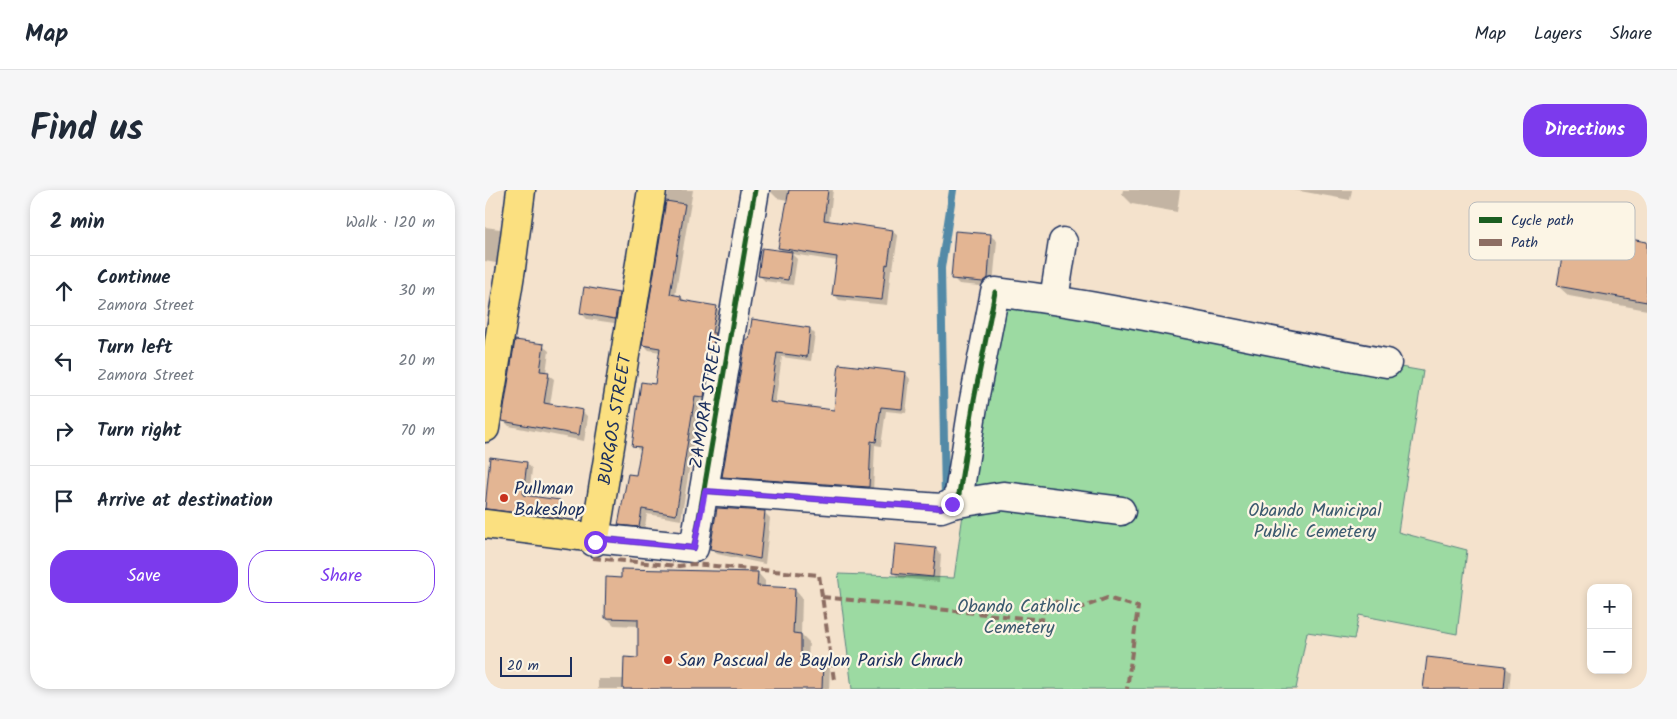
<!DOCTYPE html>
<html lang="en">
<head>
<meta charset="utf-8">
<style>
  :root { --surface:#fff; --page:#f6f6f7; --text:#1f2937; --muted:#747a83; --line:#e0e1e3; --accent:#7c3aed }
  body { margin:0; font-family:Kalam,sans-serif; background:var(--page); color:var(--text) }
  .controls { position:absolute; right:15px; bottom:15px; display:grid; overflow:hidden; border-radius:10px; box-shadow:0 2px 8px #0003 }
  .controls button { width:45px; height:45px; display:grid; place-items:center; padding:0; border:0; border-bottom:1px solid var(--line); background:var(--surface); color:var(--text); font:25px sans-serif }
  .scale { position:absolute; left:15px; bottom:12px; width:72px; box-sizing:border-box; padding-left:5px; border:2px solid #1b2f5e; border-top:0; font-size:14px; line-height:18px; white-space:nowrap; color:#1b2f5e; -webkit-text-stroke:4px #fcf5e5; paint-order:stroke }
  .stop { position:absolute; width:15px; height:15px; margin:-11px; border:4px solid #7c3aed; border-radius:50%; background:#fff }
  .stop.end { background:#7c3aed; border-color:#fff; box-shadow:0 1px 5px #0008 }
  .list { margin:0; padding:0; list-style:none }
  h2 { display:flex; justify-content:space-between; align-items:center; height:65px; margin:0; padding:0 20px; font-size:21px }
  h2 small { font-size:16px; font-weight:400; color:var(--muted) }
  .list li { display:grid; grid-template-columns:32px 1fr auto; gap:15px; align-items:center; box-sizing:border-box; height:70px; padding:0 20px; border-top:1px solid var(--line) }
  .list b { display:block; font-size:19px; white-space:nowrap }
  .list p { margin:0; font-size:16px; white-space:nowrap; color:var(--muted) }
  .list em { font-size:16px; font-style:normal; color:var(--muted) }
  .actions { display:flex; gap:10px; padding:15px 20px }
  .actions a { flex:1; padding:11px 0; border:1px solid var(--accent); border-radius:20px; text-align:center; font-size:18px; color:var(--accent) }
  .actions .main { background:var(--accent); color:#fff }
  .icon { flex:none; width:28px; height:28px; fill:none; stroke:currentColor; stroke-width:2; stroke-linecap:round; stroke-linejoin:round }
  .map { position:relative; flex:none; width:1162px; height:499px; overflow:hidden; border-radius:20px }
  header { display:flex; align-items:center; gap:30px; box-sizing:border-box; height:70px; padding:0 25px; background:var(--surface); border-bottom:1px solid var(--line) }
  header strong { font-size:24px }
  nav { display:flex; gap:28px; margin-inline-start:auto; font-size:18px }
  .intro { display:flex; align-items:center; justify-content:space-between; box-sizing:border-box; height:120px; padding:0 30px }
  h1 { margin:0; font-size:35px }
  .button { padding:12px 22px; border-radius:20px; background:var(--accent); color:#fff; font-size:18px; font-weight:700 }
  main { display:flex; gap:30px; padding:0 30px }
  aside { flex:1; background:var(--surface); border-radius:20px; box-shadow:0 2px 8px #0003 }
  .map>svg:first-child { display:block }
  .green { fill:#9cdaa2; stroke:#5c8480 }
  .shadow { fill:#0003 }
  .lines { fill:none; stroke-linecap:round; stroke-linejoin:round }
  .stream { stroke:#538aa7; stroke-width:8 }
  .building { fill:#e3b593; stroke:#1b2f5e }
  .minor-casing { stroke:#1b2f5e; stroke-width:31 }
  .major-casing { stroke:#1b2f5e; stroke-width:31 }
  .minor { stroke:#fcf5e5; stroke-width:28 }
  .major { stroke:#fbe080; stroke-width:28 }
  .quiet { stroke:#8d6e63; stroke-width:4; stroke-dasharray:8 4; stroke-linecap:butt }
  .cycleway-casing { stroke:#fcf5e5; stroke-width:8 }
  .cycleway { stroke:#1b5e20; stroke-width:5 }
  .route { stroke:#7c3aed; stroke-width:6 }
  .poi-dot { fill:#c8321e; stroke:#fcf5e5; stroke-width:2 }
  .labels { text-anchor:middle; stroke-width:4.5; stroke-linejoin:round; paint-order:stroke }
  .street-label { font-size:18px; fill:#1b2f5e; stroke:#fcf5e5 }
  .poi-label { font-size:18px; fill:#1b2f5e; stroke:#fcf5e5; text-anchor:start }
  .park-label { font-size:18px; fill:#3b5a6f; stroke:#fcf5e5 }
  .key { fill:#fcf5e5; stroke:#b8babc; stroke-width:1 }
  .key-label { font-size:14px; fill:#1b2f5e }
</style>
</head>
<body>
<header>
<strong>Map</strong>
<nav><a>Map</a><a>Layers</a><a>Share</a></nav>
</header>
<div class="intro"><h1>Find us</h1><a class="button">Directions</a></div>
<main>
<aside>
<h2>2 min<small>Walk · 120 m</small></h2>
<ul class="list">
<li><svg class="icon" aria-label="ahead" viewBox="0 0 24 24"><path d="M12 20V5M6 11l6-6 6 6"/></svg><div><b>Continue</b><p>Zamora Street</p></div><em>30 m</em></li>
<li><svg class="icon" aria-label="left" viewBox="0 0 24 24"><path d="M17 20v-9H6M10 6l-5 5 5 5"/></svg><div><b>Turn left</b><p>Zamora Street</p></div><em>20 m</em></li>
<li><svg class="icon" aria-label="right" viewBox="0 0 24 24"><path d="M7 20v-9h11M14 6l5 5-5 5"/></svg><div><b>Turn right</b></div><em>70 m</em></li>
<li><svg class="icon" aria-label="arrive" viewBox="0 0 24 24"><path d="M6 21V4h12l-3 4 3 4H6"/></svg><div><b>Arrive at destination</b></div></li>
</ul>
<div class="actions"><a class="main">Save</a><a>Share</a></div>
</aside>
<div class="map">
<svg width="1162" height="499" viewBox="0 0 1162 499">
  <rect width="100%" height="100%" fill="#f4e2cc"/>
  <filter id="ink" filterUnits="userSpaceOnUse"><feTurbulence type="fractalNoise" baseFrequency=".02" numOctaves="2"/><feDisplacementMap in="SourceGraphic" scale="10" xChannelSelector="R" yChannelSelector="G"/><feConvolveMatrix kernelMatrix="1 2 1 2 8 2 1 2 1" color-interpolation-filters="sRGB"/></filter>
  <g filter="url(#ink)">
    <path class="green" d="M511,106L938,181L913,342L982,360L972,444L874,425L869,449L822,442L811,499H367L353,384L469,388L497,190Z"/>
    <g class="shadow">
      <path d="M183,0H208L190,106L196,107L202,112L231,118L237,123L224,212L215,210L196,330L162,324L159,342L140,340L134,334L152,286L156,261L148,255L171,195L175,162L164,160L159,155Z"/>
      <path d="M286,0H348L344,32L407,41L413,46L408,79H406L402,115L354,110L349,104L352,71L307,64L312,69L308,95L280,91L274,85L299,62L294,58L303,10L292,8L287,3Z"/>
      <path d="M638,0H695L692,22L647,14L637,4Z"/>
      <path d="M809,0H867L865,10Z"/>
      <path d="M0,37L15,39L21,45L16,74L0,71Z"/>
      <path d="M506,46L512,51L508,94L505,97L474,94L468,88Z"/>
      <path d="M1162,54V120L1084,106L1073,96Z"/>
      <path d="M134,104L140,110L136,134L102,129L96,123Z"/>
      <path d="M325,139L330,144L326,171L297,167L290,214L351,222L420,183L425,189L421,223L401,221L396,256L390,255L388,302L243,291L238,286L262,150Z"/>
      <path d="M58,156L64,161L61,183L69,189L65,215L97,221L103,227L99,251L24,236L18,230Z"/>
      <path d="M42,273L47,279L44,307L75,311L81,317L79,333L7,324L1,318Z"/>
      <path d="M279,322L285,328L280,374L232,364L226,358Z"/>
      <path d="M450,359L456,365L454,392L414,388L408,382Z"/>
      <path d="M137,380L273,383L280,391V398L310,399L317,407L316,444L324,452L323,470H337L345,478L344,499H113V489H139L154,469V436L129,435L122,428L137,389Z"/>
      <path d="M1020,477L1026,482L1024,499H941L940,498Z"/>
    </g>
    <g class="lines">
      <path class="stream" d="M460,310L456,78L468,0"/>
    </g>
    <g class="building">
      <path d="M304,0H343L339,30L408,40L403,75L401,74L397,110L347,105L352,67L293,58Z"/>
      <path d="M181,11L200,14L185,104L196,106V110L232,116L227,143H230L219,207L210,206L191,325L157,319L154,337L133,335L143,284L151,285L156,257L147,256L156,192L170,194L175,158L157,155Z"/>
      <path d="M1082,38L1162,52V112L1072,96Z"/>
      <path d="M470,41L506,44L503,88L498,92L466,89Z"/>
      <path d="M277,58L307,62L303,90L273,86Z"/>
      <path d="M99,97L134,103L130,129L95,123Z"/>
      <path d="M267,129L325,138L322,167L292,163L285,212L349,220L354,174L421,182L417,219L396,217L391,252L386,251L384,297L237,287L261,149H264Z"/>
      <path d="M30,150L59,154L55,181L64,182L59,213L98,220L94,245L17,231Z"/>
      <path d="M5,267L42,272L38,305L75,310L73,328L0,319Z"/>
      <path d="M232,318L280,321L275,369L225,359Z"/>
      <path d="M410,354L451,358L448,387L407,383Z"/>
      <path d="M136,379L273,382L272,396L310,398L308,443L316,444V468L338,469L337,499H138L139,467L153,468V429L120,428L121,387L136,388Z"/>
      <path d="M942,467L1021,476L1019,499H938Z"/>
    </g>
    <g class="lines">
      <defs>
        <g id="minor">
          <path d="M569,109L578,52"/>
          <path d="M219,301L456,318L467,314L474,304L489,210L510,102C642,118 771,150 902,173"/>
          <path d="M467,314L518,306L636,321"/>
          <path d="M109,352L110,348L209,358L270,0"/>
        </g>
        <g id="major">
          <path d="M0,238L26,78L36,0"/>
          <path id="s1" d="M0,334L110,348L167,0"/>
        </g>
      </defs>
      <use href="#minor" class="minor-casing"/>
      <use href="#major" class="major-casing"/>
      <use href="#minor" class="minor"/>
      <use href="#major" class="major"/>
      <g class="quiet">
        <path d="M108,368L194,376L208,374L334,385L349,490"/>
        <path d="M337,407L557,430L560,409L596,418L622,408L653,417L642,499"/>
      </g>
      <defs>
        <g id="cycleway">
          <path d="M219,301L456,318L467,314L474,304L489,210L510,102"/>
          <path d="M110,348L209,358L270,0"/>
        </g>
      </defs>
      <use href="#cycleway" class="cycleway-casing"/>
      <use href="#cycleway" class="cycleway"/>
    </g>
  </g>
  <g class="lines" filter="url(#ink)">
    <path class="route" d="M110,352V348L209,358L220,301L456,318L467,314"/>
  </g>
  <g class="poi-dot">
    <circle cx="19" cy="308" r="5"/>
    <circle cx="183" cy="470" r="5"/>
  </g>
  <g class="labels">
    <g class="street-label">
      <text transform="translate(221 211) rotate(-81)" y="6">ZAMORA STREET</text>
      <text dy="6" stroke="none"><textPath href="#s1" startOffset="231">BURGOS STREET</textPath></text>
    </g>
    <g class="poi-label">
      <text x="29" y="304">Pullman<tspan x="29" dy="21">Bakeshop</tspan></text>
      <text x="193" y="476">San Pascual de Baylon Parish Chruch</text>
    </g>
    <g class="park-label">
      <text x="830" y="326">Obando Municipal<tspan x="830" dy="21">Public Cemetery</tspan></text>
      <text x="534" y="422">Obando Catholic<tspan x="534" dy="21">Cemetery</tspan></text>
    </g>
  </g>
  <rect x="984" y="12" width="166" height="58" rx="8" class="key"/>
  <rect x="994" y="27" width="23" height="6" fill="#1b5e20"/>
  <rect x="994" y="49" width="23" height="7" fill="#8d6e63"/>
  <g class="key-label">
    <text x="1026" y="35">Cycle path</text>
    <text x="1026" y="57">Path</text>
  </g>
</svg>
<div class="controls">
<button>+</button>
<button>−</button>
</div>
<div class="scale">20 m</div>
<div class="stop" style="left:110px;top:352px"></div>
<div class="stop end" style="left:467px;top:314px"></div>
</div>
</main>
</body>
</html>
